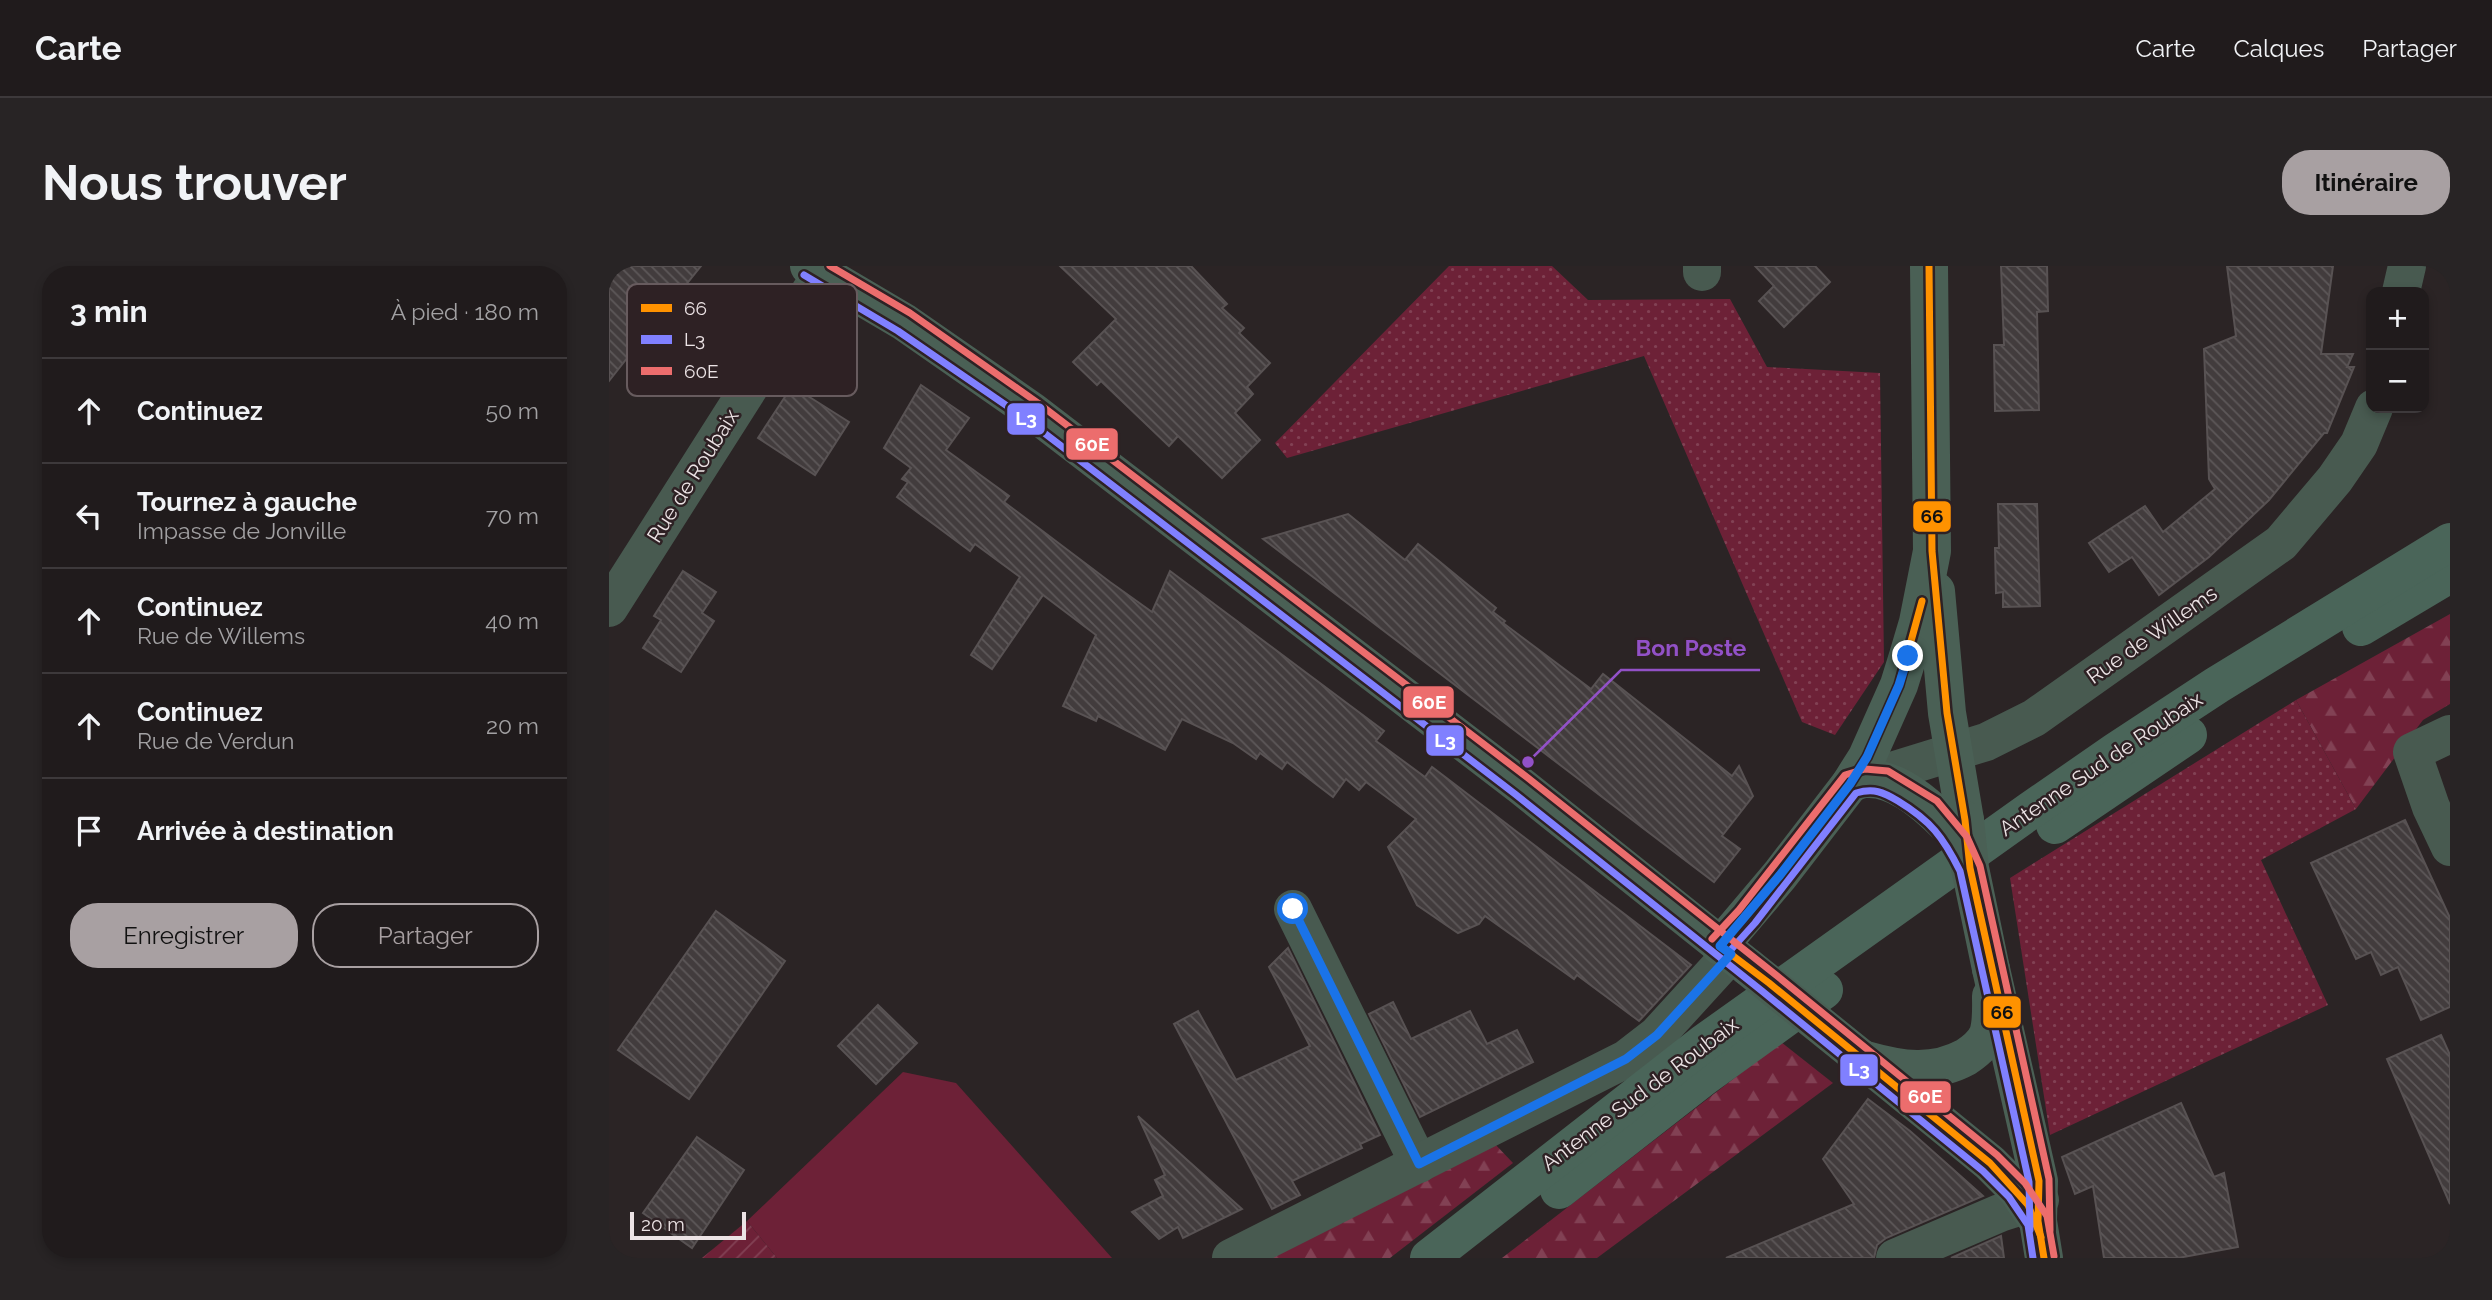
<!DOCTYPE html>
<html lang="fr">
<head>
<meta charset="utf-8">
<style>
  :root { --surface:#201b1c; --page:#282425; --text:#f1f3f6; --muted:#a2a1a3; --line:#3d393b; --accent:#a8a0a2 }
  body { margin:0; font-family:Raleway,sans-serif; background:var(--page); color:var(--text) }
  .controls { position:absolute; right:21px; top:21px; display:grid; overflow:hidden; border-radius:14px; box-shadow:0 4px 10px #0003 }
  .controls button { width:63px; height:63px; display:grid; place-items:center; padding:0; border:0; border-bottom:2px solid var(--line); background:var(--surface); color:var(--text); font:35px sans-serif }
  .scale { position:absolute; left:21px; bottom:18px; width:116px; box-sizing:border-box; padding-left:7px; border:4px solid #ece3e5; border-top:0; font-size:19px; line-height:24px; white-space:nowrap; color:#ece3e5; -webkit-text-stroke:5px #2e2124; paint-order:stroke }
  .stop { position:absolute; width:21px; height:21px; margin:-16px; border:5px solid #1a73e8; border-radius:50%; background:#fff }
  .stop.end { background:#1a73e8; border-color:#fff; box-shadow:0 2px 7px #0008 }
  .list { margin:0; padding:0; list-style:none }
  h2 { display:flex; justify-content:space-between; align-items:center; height:91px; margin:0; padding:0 28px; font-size:30px }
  h2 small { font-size:23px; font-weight:400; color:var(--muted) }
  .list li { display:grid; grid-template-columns:46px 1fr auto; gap:21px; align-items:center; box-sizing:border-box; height:105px; padding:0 28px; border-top:2px solid var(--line) }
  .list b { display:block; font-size:26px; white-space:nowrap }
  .list p { margin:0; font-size:23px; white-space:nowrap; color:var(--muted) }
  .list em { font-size:23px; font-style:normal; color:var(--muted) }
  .actions { display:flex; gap:14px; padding:21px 28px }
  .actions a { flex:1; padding:16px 0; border:2px solid var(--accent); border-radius:28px; text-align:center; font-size:24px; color:var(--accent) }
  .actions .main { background:var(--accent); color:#111 }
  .icon { flex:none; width:38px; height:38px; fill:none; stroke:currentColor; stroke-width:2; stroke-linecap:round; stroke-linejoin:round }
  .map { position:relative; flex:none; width:1841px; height:992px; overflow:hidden; border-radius:28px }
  header { display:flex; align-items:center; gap:42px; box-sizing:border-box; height:98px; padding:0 35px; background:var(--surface); border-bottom:2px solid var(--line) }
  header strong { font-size:33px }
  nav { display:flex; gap:38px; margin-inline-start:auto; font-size:24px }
  .intro { display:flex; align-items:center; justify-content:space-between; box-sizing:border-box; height:168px; padding:0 42px }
  h1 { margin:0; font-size:49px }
  .button { padding:18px 32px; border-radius:28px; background:var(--accent); color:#111; font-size:24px; font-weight:700 }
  main { display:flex; gap:42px; padding:0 42px }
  aside { flex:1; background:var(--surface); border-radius:28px; box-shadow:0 4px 10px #0003 }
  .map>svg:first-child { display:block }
  .grass { fill:#6d2137 }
  .forest { fill:url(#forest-firs) }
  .park { fill:url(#park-dots) }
  .garden { fill:url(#garden-furrows) }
  .building { fill:url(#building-back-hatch); stroke:#585253; stroke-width:2 }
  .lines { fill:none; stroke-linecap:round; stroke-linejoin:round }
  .minor { stroke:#485a50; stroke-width:38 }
  .major { stroke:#4a6055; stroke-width:38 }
  .highway { stroke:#4a6559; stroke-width:38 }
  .major-bridge { stroke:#4a6055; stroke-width:38 }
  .bus-1-casing { stroke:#2e2124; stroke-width:12 }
  .bus-2-casing { stroke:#2e2124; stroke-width:12 }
  .bus-3-casing { stroke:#2e2124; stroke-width:12 }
  .bus-1 { stroke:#ff9200; stroke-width:7 }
  .bus-2 { stroke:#8080ff; stroke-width:7 }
  .bus-3 { stroke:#ec6d6d; stroke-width:7 }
  .route { stroke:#1a73e8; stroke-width:9 }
  .labels { text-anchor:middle; stroke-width:5; stroke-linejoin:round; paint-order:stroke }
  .street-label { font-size:21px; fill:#ece3e5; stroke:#2e2124 }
  .key { fill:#2e2124; stroke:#675b5e; stroke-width:2 }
  .key-label { font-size:19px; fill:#ece3e5 }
  .leader { fill:none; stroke:#9251c7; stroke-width:2.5 }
  .callout-dot { fill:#9251c7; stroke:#2e2124; stroke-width:2.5 }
  .callout-label { font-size:23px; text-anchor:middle; font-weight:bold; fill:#9251c7; stroke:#2e2124; stroke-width:5; stroke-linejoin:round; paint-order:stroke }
  .line-badge { stroke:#2e2124; stroke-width:2.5 }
  .badge-label { font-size:19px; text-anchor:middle; font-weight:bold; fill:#fff }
  .pale-badge-label { font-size:19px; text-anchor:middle; font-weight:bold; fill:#111 }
</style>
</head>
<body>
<header>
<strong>Carte</strong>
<nav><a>Carte</a><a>Calques</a><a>Partager</a></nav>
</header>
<div class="intro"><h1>Nous trouver</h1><a class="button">Itinéraire</a></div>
<main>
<aside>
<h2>3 min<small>À pied · 180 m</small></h2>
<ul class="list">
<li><svg class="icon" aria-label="ahead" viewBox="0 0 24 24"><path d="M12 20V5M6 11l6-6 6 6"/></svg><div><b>Continuez</b></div><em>50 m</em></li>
<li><svg class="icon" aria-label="left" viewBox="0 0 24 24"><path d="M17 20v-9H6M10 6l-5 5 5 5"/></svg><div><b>Tournez à gauche</b><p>Impasse de Jonville</p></div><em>70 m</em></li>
<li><svg class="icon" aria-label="ahead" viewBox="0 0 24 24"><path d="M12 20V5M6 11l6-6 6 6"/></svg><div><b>Continuez</b><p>Rue de Willems</p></div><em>40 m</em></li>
<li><svg class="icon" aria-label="ahead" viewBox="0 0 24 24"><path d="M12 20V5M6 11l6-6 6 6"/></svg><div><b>Continuez</b><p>Rue de Verdun</p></div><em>20 m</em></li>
<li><svg class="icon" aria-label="arrive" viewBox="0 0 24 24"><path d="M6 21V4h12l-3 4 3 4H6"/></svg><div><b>Arrivée à destination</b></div></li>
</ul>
<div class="actions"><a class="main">Enregistrer</a><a>Partager</a></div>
</aside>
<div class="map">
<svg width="1841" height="992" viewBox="0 0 1841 992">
  <defs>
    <pattern id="forest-firs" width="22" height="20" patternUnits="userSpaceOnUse" patternTransform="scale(1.75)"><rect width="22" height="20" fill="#6d2137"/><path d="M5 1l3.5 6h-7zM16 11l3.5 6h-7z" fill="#824154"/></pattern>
    <pattern id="park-dots" width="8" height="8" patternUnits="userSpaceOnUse" patternTransform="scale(1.75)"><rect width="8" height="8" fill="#6d2137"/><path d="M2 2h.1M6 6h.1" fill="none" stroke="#824154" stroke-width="1.8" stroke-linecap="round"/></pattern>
    <pattern id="garden-furrows" width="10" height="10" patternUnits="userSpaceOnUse" patternTransform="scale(1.75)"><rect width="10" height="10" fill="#6d2137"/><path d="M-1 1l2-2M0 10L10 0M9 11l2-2" fill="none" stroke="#824154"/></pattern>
    <pattern id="building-back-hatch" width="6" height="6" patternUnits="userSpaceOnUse" patternTransform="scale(1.75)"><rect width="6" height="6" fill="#423c3d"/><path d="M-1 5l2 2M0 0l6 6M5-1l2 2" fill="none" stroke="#5d5859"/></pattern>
  </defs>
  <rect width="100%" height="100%" fill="#2b2425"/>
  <path class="grass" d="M294,806L347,817L503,992H168L138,955Z"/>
  <g class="forest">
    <path d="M1841,348V438L1814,454L1747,543L1687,434Z"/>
    <path d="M1172,776L1224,817L988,992H893Z"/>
    <path d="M884,876L904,897L781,992H659Z"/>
  </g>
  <g class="park">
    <path d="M840,0H943L979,34L1121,33L1158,101L1271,107L1275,396L1226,469L1193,456L1035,90L678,192L666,177Z"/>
    <path d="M1687,434L1747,543L1652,594L1719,739L1441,869L1401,612Z"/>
  </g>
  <path class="garden" d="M138,955L168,992H93Z"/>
  <g class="building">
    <path d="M0,0H92L67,31L104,60L56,120L19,91L0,115Z"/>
    <path d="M451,0H582L618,38L613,42L635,62L630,67L661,97L638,121L644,128L626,147L651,174L613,212L569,170L560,180L492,115L488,119L464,96L507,53Z"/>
    <path d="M1146,0H1206L1221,16L1175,61L1150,35L1165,20Z"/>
    <path d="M1392,0H1438L1439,45L1428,46L1430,144L1386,145L1385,79H1395Z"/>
    <path d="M1618,0H1724L1712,88H1744L1738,101H1745L1718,167H1715L1660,234L1600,291L1550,329L1523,291L1500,306L1480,277L1536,240L1554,266L1606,223L1600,213L1595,83L1627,70Z"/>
    <path d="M312,119L360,152L337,184L400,230L395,236L501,316L543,346L561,305L775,465L767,475L816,511L823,501L1082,699L1030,755L968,709L965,713L876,650L870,658L849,667L808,639L779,581L807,553L757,516L750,524L737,513L724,531L678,496L673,503L651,487L647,493L624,477L573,453L556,484L489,450L487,455L454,440L487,369L434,329L383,403L362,389L411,311L366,278L361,285L288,231L299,216L293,213L302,202L275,182Z"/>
    <path d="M183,120L240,156L206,209L149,172Z"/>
    <path d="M1389,238H1428L1431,340L1394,341V326L1387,327L1386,282H1390Z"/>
    <path d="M739,248L796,294L809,278L887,342L884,346L896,355L894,357L982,423L994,408L1123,510L1130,500L1144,530L1113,570L1131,583L1105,616L654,273Z"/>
    <path d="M74,305L107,326L93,347L105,355L72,406L34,382L52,354L45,350Z"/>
    <path d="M1796,554L1841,652V741L1812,754L1789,701L1772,709L1762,686L1747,693L1702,597Z"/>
    <path d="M107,645L176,695L80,833L9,784Z"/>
    <path d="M679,682L771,869L751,878L753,882L683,915L691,929L663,943L565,758L589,745L627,814L701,780L660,701Z"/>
    <path d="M784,736L802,773L861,745L878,778L908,764L924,796L811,851L760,748Z"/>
    <path d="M269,739L308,777L267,818L229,780Z"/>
    <path d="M1832,769L1841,789V938L1778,793Z"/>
    <path d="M1259,833L1301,865L1374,930L1277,972L1268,979L1265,992H1117L1245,938L1214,893Z"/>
    <path d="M1572,837L1605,911L1615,907L1629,981L1569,992H1495L1484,920L1466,928L1453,891Z"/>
    <path d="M529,850L633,943L574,972L569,961L550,973L523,946L554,930L546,914L556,909Z"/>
    <path d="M88,871L135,904L83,982L34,947Z"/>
    <path d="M1392,970L1395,992H1342Z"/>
  </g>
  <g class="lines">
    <g class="minor">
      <path d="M1093,6V0"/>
      <path d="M1792,26L1798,0"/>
      <path d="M0,342L213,7"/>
      <path d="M1841,468L1803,486L1822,541L1841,581"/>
      <path d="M1257,513L1377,476L1425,452L1672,277L1726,213L1750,178L1765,142"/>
      <path d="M684,643L810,898"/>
      <path d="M622,992L1017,793L1048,769L1122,688"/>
      <path d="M1286,992L1391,947L1431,934"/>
    </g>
    <g class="major">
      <path d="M200,0L295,56L423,145L912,520L1139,701"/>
      <path d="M1327,325L1338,447L1356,554"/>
      <path d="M1241,518C1246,516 1252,513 1257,513C1287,511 1317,538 1336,557"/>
      <path d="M1111,680L1171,609L1241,518L1258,491L1290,419L1299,390L1309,356L1323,285L1320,0"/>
      <path d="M1382,703L1430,915L1429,955L1435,992"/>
      <path d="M1252,792L1381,897L1408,924L1429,955"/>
      <path d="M1257,794C1292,804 1324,809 1357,791C1366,785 1375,778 1379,768C1383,756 1382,742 1382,730"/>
    </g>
    <g class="highway">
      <path d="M1752,361L1841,308"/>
      <path d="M1446,559L1579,469"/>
      <path d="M950,924L1096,810L1215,724"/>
      <path d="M820,992L1095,777L1422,544L1506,486L1608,419L1841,276"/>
    </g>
    <g class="major-bridge">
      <path d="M1356,554L1361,602L1382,703"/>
      <path d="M1139,701L1252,792"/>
    </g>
    <defs>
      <g id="bus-1">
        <path d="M1320,0L1323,285L1338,447L1356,554L1361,602L1430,915L1429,955L1435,992"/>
        <path d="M1111,680L1171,609L1241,518L1258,491L1290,419L1313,335"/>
        <path d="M1111,680L1160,717L1381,897L1419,939L1432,971"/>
      </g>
      <g id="bus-2">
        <path d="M195,9L289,65L417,153L906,528L1153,725L1374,905L1400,931L1419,959L1424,992"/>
        <path d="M1119,687L1146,657L1247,527C1265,522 1274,526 1289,535C1322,555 1334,571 1351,605L1420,916L1421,964"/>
      </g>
      <g id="bus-3">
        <path d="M221,0L301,47L429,137L919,512L1167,709L1388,889L1416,917L1438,950L1445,990"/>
        <path d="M1103,673L1130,644L1236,509L1256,503L1279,505L1328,535L1358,571L1371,600L1440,913L1441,964"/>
      </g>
    </defs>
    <use href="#bus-1" class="bus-1-casing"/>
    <use href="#bus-2" class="bus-2-casing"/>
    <use href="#bus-3" class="bus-3-casing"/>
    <use href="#bus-1" class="bus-1"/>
    <use href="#bus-2" class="bus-2"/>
    <use href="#bus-3" class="bus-3"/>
  </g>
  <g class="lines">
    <path class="route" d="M684,643L810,898L1017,793L1048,769L1122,688L1111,680L1171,609L1241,518L1258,491L1290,419L1299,390"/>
  </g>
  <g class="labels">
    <g class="street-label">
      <text transform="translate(84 210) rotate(-58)" y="7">Rue de Roubaix</text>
      <text transform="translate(1543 369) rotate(-35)" y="7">Rue de Willems</text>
      <text transform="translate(1492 498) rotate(-34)" y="7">Antenne Sud de Roubaix</text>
      <text transform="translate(1031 828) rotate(-37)" y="7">Antenne Sud de Roubaix</text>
    </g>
  </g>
  <rect x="18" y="18" width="230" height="112" rx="10" class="key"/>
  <rect x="32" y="38" width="31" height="8" fill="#ff9200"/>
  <rect x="32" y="69" width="31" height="9" fill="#8080ff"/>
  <rect x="32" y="101" width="31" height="8" fill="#ec6d6d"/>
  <g class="key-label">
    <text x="75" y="49">66</text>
    <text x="75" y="80">L3</text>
    <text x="75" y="112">60E</text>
  </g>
  <path class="leader" d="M919 496L1012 404H1151"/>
  <circle class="callout-dot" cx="919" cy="496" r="7"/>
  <g class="callout-label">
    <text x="1082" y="390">Bon Poste</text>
  </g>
  <g class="line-badge">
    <rect x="397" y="136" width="40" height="34" rx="7" fill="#8080ff"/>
    <rect x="456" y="161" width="54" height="34" rx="7" fill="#ec6d6d"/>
    <rect x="1303" y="234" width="40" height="33" rx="7" fill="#ff9200"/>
    <rect x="793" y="419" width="53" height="34" rx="7" fill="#ec6d6d"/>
    <rect x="816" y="458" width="40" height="33" rx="7" fill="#8080ff"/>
    <rect x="1373" y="729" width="40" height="34" rx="7" fill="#ff9200"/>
    <rect x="1230" y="787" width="40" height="34" rx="7" fill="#8080ff"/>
    <rect x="1290" y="814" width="53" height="34" rx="7" fill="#ec6d6d"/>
  </g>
  <g class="badge-label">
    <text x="417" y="159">L3</text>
    <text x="483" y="185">60E</text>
    <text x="820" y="443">60E</text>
    <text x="836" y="481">L3</text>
    <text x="1250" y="810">L3</text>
    <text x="1316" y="837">60E</text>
  </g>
  <g class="pale-badge-label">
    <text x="1323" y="257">66</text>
    <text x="1393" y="753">66</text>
  </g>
</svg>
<div class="controls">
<button>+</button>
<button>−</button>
</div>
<div class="scale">20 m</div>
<div class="stop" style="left:684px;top:643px"></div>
<div class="stop end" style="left:1299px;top:390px"></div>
</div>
</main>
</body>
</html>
